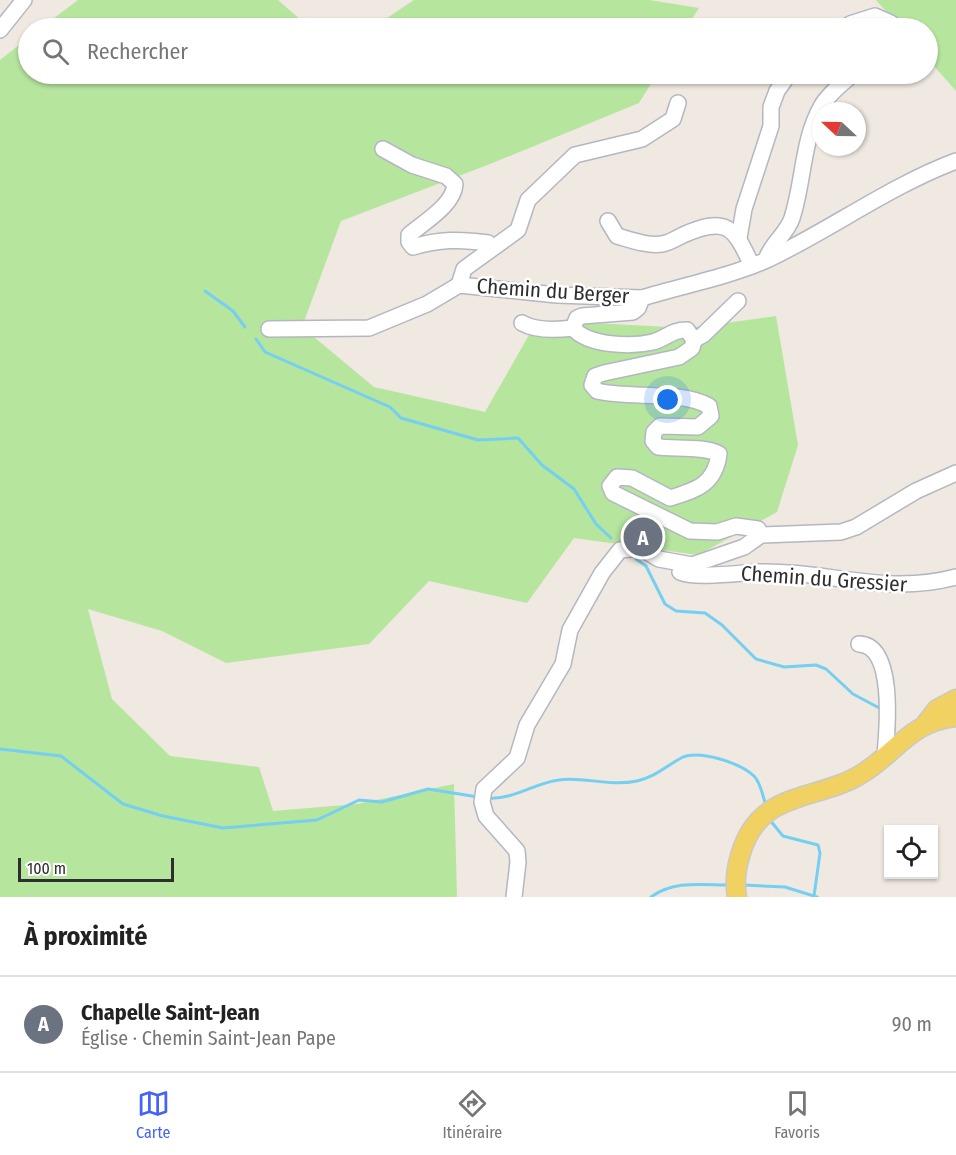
<!DOCTYPE html>
<html lang="fr">
<head>
<meta charset="utf-8">
<style>
  :root { --surface:#fff; --page:#f2f2f2; --text:#222; --muted:#767676; --line:#e0e0e0; --accent:#4264fb }
  body { margin:0; font-family:"Fira Sans Condensed",sans-serif; background:var(--page); color:var(--text) }
  .controls { position:absolute; right:18px; bottom:18px; display:grid; overflow:hidden; border-radius:0px; box-shadow:0 2px 4px #0004 }
  .controls button { width:54px; height:54px; display:grid; place-items:center; padding:0; border:0; border-bottom:2px solid var(--line); background:var(--surface); color:var(--text); font:30px sans-serif }
  .compass { position:absolute; left:812px; top:102px; width:54px; height:54px; border-radius:50%; background:var(--surface); box-shadow:0 2px 4px #0004; rotate:292deg }
  .scale { position:absolute; left:18px; bottom:15px; width:156px; box-sizing:border-box; padding-left:6px; border:3px solid #2e2e2e; border-top:0; font-size:16px; line-height:21px; white-space:nowrap; color:#2e2e2e; -webkit-text-stroke:4px #fff; paint-order:stroke }
  .you { position:absolute; left:668px; top:400px; width:21px; height:21px; margin:-15px; border:4px solid #fff; border-radius:50%; background:#1a73e8; box-shadow:0 0 0 9px #1a73e833 }
  .badge { display:grid; place-items:center; width:39px; height:39px; border-radius:50%; background:var(--accent); color:#fff; font-size:20px; font-weight:700 }
  .pin { position:absolute; translate:-50% -50%; border:3px solid #fff; box-shadow:0 2px 6px #0006 }
  .list { margin:0; padding:0; list-style:none }
  h2 { display:flex; justify-content:space-between; align-items:center; height:78px; margin:0; padding:0 24px; font-size:26px }
  h2 small { font-size:20px; font-weight:400; color:var(--muted) }
  .list li { display:grid; grid-template-columns:39px 1fr auto; gap:18px; align-items:center; box-sizing:border-box; height:96px; padding:0 24px; border-top:2px solid var(--line) }
  .list b { display:block; font-size:22px; white-space:nowrap }
  .list p { margin:0; font-size:20px; white-space:nowrap; color:var(--muted) }
  .list em { font-size:20px; font-style:normal; color:var(--muted) }
  .icon { flex:none; width:33px; height:33px; fill:none; stroke:currentColor; stroke-width:2; stroke-linecap:round; stroke-linejoin:round }
  .map { position:relative; flex:none; width:956px; height:897px; overflow:hidden }
  .search { position:absolute; background:var(--surface); box-shadow:0 2px 4px #0004; left:18px; right:18px; top:18px; height:66px; display:flex; align-items:center; gap:15px; box-sizing:border-box; padding:0 21px; border-radius:33px; color:var(--muted); font-size:22px }
  .sheet { height:174px; background:var(--surface) }
  nav { display:flex; justify-content:space-around; align-items:center; box-sizing:border-box; height:84px; border-top:2px solid var(--line); background:var(--surface); font-size:16px; color:var(--muted) }
  nav a { display:grid; justify-items:center; gap:3px }
  nav .on { color:var(--accent) }
  .map>svg:first-child { display:block }
  .green { fill:#b6e59e }
  .lines { fill:none; stroke-linecap:round; stroke-linejoin:round }
  .stream { stroke:#75cff0; stroke-width:3 }
  .minor-casing { stroke:#b4b7c1; stroke-width:18 }
  .major-casing { stroke:#c9c9c9; stroke-width:21 }
  .minor { stroke:#fff; stroke-width:15 }
  .major { stroke:#f2d163; stroke-width:18 }
  .labels { text-anchor:middle; stroke-width:5; stroke-linejoin:round; paint-order:stroke }
  .street-label { font-size:21px; fill:#2e2e2e; stroke:#fff }
</style>
</head>
<body>
<div class="map">
<svg width="956" height="897" viewBox="0 0 956 897">
  <rect width="100%" height="100%" fill="#efe9e1"/>
  <g class="green">
    <path d="M78,0H278L310,28H41Z"/>
    <path d="M414,0H649L699,8L686,28H372Z"/>
    <path d="M876,0H956V91L928,59V28H901Z"/>
    <path d="M28,38V74H657L639,103L490,164L341,221L302,327L374,387L485,412L529,335L573,322L688,328L776,316L798,445L777,512L698,555L574,538L527,603L429,581L369,644L226,663L162,631L88,609L112,699L170,756L259,767L273,811L357,804L454,784L457,897H0V60Z"/>
  </g>
  <g class="lines">
    <g class="stream">
      <path d="M205,291L233,311L245,327"/>
      <path d="M256,339L265,352L390,407L401,418L478,440L518,438L542,465L574,489L596,524L611,538"/>
      <path d="M636,559L646,566L665,604L676,611L705,613L722,625L756,659L784,667L816,665L826,669L853,694L883,710"/>
      <path d="M0,749L61,756L123,804L163,816L223,828L317,820L359,800L382,802L428,789L478,797"/>
      <path d="M488,798C514,800 534,783 559,780C582,776 609,787 637,781C655,777 665,767 681,758C699,749 740,763 754,776C761,783 763,797 766,806"/>
      <path d="M769,819L783,836L818,845L820,853L814,896"/>
      <path d="M743,885L785,887L817,897"/>
      <path d="M651,897C674,880 703,885 730,885"/>
    </g>
    <defs>
      <g id="minor">
        <path d="M850,24L875,16L891,23L894,28"/>
        <path d="M0,30L24,0"/>
        <path d="M383,149L412,165L446,176L455,184C454,205 424,222 409,235V242L413,247C439,239 461,239 488,243V250"/>
        <path d="M608,221L617,236C631,240 647,246 662,244C669,243 677,238 683,235C726,216 734,226 752,266"/>
        <path d="M739,238L744,209L771,126V107L777,91L789,74"/>
        <path d="M766,260C771,243 787,234 792,218C804,181 802,141 821,107C828,94 843,83 853,74"/>
        <path d="M459,285L464,269L518,230L528,200L575,155L642,139L673,119L678,103"/>
        <path d="M642,298C684,285 729,277 769,259C833,228 890,186 956,161"/>
        <path d="M522,323C536,331 557,330 573,328"/>
        <path d="M269,329L369,328L427,304L459,285L557,295L642,298L638,308L633,312L582,316L577,318L573,328C588,346 631,347 653,342C667,338 671,330 687,330L694,340L692,348L679,357L604,373L595,376L592,385L597,391C630,399 680,390 709,406L711,416L698,427L660,426L654,432L653,441L658,447C675,449 706,446 719,454C715,484 697,490 670,498L632,478L617,477L610,486L613,493L690,531L717,532L736,526L758,529L761,535"/>
        <path d="M694,340L703,335L738,301"/>
        <path d="M680,572C694,579 739,573 757,572C827,570 885,596 956,577"/>
        <path d="M859,644C896,645 887,732 885,755"/>
        <path d="M514,897L518,862L517,851L486,816L482,802L484,789L517,758L527,725L563,664L570,630L602,573L620,550L641,548L659,559L692,565L744,547L761,535L841,532L856,527L916,491L956,473"/>
      </g>
      <g id="major">
        <path d="M926,723L937,709L956,699"/>
        <path d="M737,897C734,881 737,863 743,847C764,789 820,801 863,773C898,751 910,722 956,717"/>
      </g>
    </defs>
    <use href="#minor" class="minor-casing"/>
    <use href="#major" class="major-casing"/>
    <use href="#minor" class="minor"/>
    <use href="#major" class="major"/>
  </g>
  <g class="labels">
    <g class="street-label">
      <text transform="translate(553 291) rotate(4)" y="7">Chemin du Berger</text>
      <text transform="translate(824 579) rotate(4)" y="7">Chemin du Gressier</text>
    </g>
  </g>
</svg>
<div class="controls">
<button><svg class="icon" aria-label="locate" viewBox="0 0 24 24"><circle cx="12" cy="12" r="6"/><path d="M12 2v4M12 18v4M2 12h4M18 12h4"/></svg></button>
</div>
<svg class="compass" viewBox="-18 -18 36 36"><path d="M0-13l5 13h-10z" fill="#e53935"/><path d="M0 13l5-13h-10z" fill="#767676"/></svg>
<div class="scale">100 m</div>
<div class="you"></div>
<div class="pin badge" style="left:643px;top:537px;background:#6b7280">A</div>
<div class="search"><svg class="icon" aria-label="search" viewBox="0 0 24 24"><circle cx="10" cy="10" r="6"/><path d="M15 15l6 6"/></svg>Rechercher</div>
</div>
<section class="sheet">
<h2>À proximité<small></small></h2>
<ul class="list">
<li><span class="badge" style="background:#6b7280">A</span><div><b>Chapelle Saint-Jean</b><p>Église · Chemin Saint-Jean Pape</p></div><em>90 m</em></li>
</ul>
</section>
<nav>
<a class="on"><svg class="icon" aria-label="map" viewBox="0 0 24 24"><path d="M3 6l6-2 6 2 6-2v14l-6 2-6-2-6 2zM9 4v14M15 6v14"/></svg>Carte</a>
<a><svg class="icon" aria-label="directions" viewBox="0 0 24 24"><path d="M12 3l9 9-9 9-9-9zM9 14v-3h6M13 9l2 2-2 2"/></svg>Itinéraire</a>
<a><svg class="icon" aria-label="saved" viewBox="0 0 24 24"><path d="M7 4h10v16l-5-4-5 4z"/></svg>Favoris</a>
</nav>
</body>
</html>
